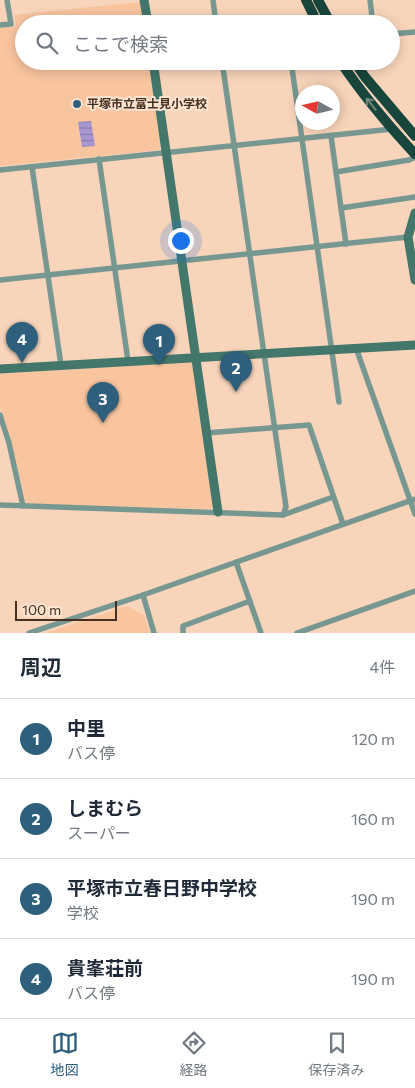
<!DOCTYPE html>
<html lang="ja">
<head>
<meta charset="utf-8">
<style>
  :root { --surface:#fff; --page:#f6f6f7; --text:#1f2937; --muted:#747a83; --line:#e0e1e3; --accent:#2e5f7d }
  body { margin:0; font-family:Commissioner,"Noto Sans JP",sans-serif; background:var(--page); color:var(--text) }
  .compass { position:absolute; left:295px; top:85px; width:45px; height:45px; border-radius:50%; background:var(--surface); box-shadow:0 2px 12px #0003; rotate:278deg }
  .scale { position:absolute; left:15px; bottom:12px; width:102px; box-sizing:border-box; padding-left:5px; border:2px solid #462f1e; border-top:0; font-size:14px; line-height:18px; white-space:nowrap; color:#462f1e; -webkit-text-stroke:4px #fce4d3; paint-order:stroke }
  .you { position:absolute; left:180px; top:240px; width:18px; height:18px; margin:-12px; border:4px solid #fff; border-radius:50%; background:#1a73e8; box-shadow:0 0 0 8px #1a73e833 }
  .badge { display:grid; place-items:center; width:32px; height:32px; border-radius:50%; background:var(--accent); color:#fff; font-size:16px; font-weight:700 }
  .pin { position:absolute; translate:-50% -41px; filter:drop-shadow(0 1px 2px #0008) }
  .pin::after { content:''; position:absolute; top:26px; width:18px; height:15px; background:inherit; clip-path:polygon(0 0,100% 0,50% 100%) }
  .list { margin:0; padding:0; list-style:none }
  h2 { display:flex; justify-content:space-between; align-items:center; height:65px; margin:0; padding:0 20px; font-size:21px }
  h2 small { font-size:16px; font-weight:400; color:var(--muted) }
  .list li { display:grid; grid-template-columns:32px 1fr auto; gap:15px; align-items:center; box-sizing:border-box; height:80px; padding:0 20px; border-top:1px solid var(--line) }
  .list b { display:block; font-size:19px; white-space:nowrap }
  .list p { margin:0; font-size:16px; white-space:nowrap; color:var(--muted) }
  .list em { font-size:16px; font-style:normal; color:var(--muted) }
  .icon { flex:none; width:28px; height:28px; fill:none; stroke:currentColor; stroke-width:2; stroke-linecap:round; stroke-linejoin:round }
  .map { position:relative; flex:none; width:415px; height:633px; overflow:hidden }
  .search { position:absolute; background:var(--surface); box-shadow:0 2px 12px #0003; left:15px; right:15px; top:15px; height:55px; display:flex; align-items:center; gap:12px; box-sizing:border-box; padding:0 18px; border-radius:28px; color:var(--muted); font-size:19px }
  .sheet { height:385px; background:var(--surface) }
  nav { display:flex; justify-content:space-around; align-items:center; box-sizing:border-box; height:70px; border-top:1px solid var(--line); background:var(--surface); font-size:14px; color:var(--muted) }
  nav a { display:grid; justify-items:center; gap:2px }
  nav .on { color:var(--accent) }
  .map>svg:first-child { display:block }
  .built { fill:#f9c59f }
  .water { fill:url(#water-rules) }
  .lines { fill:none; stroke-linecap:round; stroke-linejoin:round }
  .street { stroke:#779890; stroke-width:5.5 }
  .secondary { stroke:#43776c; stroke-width:9 }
  .highway { stroke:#18463d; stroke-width:10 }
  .oneway { stroke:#738579 }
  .poi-dot { fill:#2e5f7d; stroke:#fce4d3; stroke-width:2 }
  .labels { text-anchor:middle; stroke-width:4; stroke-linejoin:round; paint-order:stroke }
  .poi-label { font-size:12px; font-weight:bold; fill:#462f1e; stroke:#fce4d3; text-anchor:start }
</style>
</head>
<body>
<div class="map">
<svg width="415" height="633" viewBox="0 0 415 633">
  <defs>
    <pattern id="water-rules" width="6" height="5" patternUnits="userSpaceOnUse" patternTransform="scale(1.25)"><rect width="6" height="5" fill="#a896d1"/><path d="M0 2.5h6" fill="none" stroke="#8b7ba9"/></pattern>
  </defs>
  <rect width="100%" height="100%" fill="#f8d4ba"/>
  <g class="built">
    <path d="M140,2L143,24H24V61H149L161,147L159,150L0,166V28L16,26L14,15Z"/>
    <path d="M193,362L213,506L211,509L26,504L11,440L0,407V374Z"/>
    <path d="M127,606L144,615L150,633H45Z"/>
  </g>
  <path class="water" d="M91,121L95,146L82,147L78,122Z"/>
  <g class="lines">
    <g class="street">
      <path d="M213,0L216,24"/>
      <path d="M370,0L373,24"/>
      <path d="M0,25L11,24L7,0"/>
      <path d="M391,34L415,32"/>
      <path d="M222,61L286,507L283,515"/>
      <path d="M291,61L339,402"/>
      <path d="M331,136L346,244"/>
      <path d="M99,159L128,361"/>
      <path d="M32,167L61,365"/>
      <path d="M0,170L392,129"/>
      <path d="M336,172L409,160L415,157"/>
      <path d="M341,208L415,197"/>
      <path d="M0,280L408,237"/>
      <path d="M356,348L415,514"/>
      <path d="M0,415L9,443L23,506"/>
      <path d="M206,433L309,425L343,524"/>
      <path d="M0,505L283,515L333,497"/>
      <path d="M236,562L261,633"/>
      <path d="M143,595L154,633"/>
      <path d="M29,633L143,595L415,499"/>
      <path d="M183,633V626L250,601"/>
      <path d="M297,633L415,591"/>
    </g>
    <g class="secondary">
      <path d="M144,0L148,24"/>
      <path d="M153,61L218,512"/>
      <path d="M415,213L408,237L415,280"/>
      <path d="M0,369L415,345"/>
    </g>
    <g class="highway">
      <path d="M306,0L318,24"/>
      <path d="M318,0L331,24"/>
      <path d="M340,61C362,94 388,125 415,154"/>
      <path d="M354,61L365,77L415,136"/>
    </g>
  </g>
  <defs><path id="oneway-shaft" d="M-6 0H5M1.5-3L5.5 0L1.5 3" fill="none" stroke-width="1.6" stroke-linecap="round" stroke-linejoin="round" transform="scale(1.25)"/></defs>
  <use class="oneway" href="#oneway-shaft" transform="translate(371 104) rotate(-129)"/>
  <circle class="poi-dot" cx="77" cy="104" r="5"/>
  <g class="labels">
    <g class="poi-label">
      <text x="87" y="108">平塚市立富士見小学校</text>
    </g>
  </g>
</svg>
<svg class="compass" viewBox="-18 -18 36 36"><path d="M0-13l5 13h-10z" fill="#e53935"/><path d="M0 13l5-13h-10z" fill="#747a83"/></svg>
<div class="scale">100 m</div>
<div class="you"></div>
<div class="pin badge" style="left:159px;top:365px">1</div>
<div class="pin badge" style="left:236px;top:392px">2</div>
<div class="pin badge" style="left:103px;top:423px">3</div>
<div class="pin badge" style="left:22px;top:363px">4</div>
<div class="search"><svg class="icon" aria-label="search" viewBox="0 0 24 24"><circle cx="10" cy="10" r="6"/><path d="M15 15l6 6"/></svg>ここで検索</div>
</div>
<section class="sheet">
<h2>周辺<small>4件</small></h2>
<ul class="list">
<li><span class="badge">1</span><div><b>中里</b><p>バス停</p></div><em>120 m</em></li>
<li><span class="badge">2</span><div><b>しまむら</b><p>スーパー</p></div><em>160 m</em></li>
<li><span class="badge">3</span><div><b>平塚市立春日野中学校</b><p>学校</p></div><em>190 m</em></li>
<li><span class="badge">4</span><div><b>貴峯荘前</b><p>バス停</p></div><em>190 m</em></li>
</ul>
</section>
<nav>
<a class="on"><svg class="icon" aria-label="map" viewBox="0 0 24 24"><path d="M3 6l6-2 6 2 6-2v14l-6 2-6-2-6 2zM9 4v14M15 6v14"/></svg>地図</a>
<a><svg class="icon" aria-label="directions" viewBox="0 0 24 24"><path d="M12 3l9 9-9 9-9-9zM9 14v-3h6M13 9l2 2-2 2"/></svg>経路</a>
<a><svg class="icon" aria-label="saved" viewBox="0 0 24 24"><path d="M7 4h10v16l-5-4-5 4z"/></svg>保存済み</a>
</nav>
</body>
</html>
